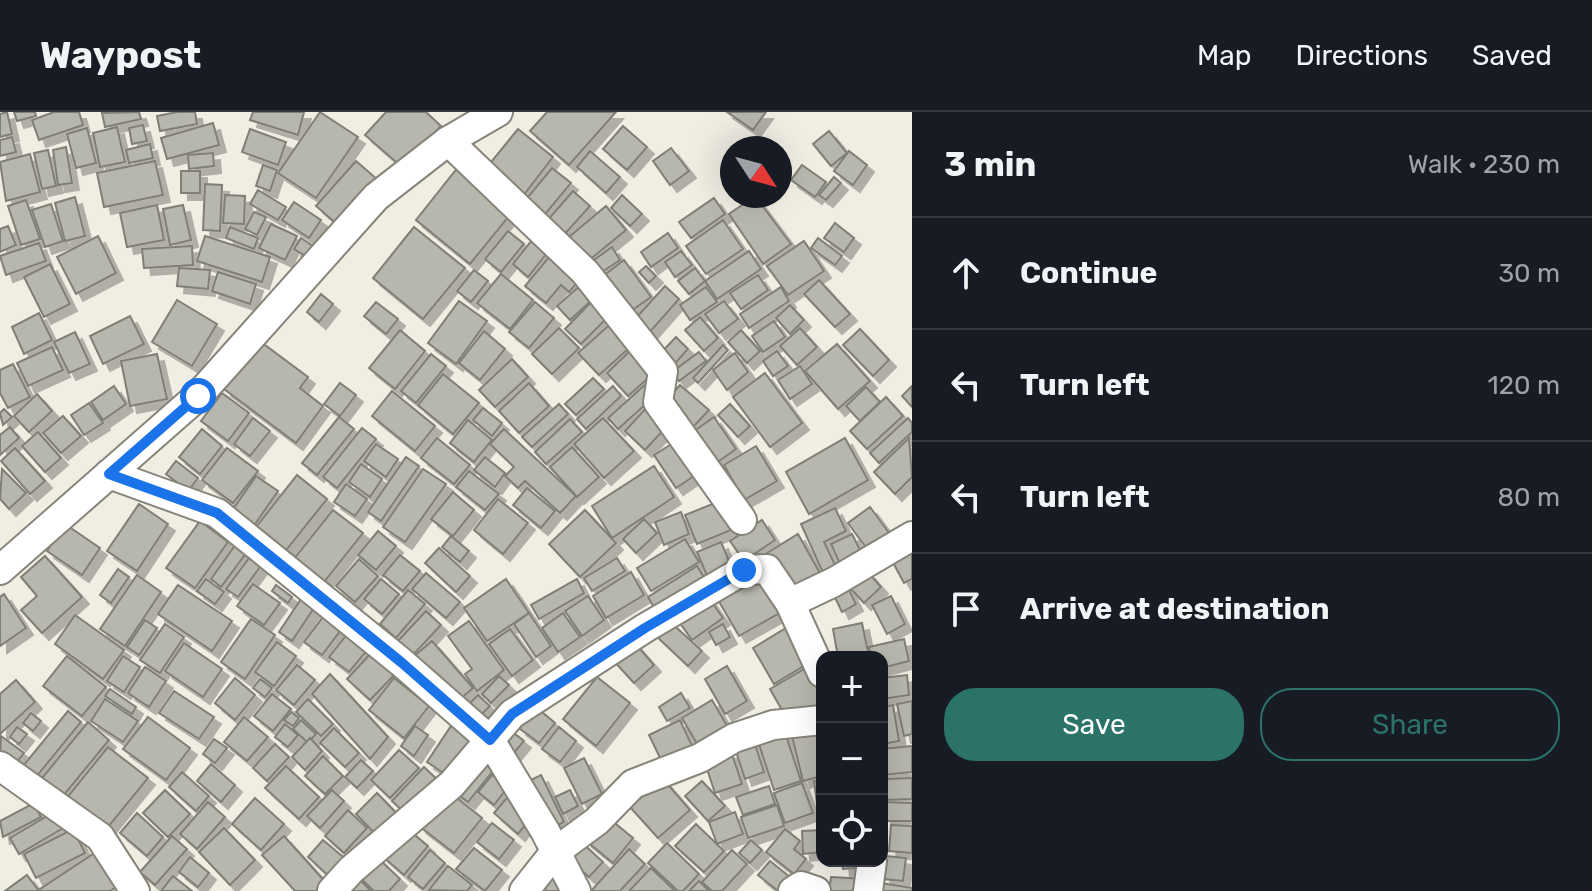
<!DOCTYPE html>
<html lang="en">
<head>
<meta charset="utf-8">
<style>
  :root { --surface:#171b24; --page:#242831; --text:#f1f3f6; --muted:#9ea1a6; --line:#363941; --accent:#2b7269 }
  body { margin:0; font-family:Rubik,sans-serif; background:var(--page); color:var(--text) }
  .controls { position:absolute; right:24px; bottom:24px; display:grid; overflow:hidden; border-radius:16px; box-shadow:0 8px 32px #0002 }
  .controls button { width:72px; height:72px; display:grid; place-items:center; padding:0; border:0; border-bottom:2px solid var(--line); background:var(--surface); color:var(--text); font:40px sans-serif }
  .compass { position:absolute; left:720px; top:24px; width:72px; height:72px; border-radius:50%; background:var(--surface); box-shadow:0 8px 32px #0002; rotate:126deg }
  .stop { position:absolute; width:24px; height:24px; margin:-18px; border:6px solid #1a73e8; border-radius:50%; background:#fff }
  .stop.end { background:#1a73e8; border-color:#fff; box-shadow:0 2px 8px #0008 }
  .list { margin:0; padding:0; list-style:none }
  h2 { display:flex; justify-content:space-between; align-items:center; height:104px; margin:0; padding:0 32px; font-size:34px }
  h2 small { font-size:26px; font-weight:400; color:var(--muted) }
  .list li { display:grid; grid-template-columns:52px 1fr auto; gap:24px; align-items:center; box-sizing:border-box; height:112px; padding:0 32px; border-top:2px solid var(--line) }
  .list b { display:block; font-size:30px; white-space:nowrap }
  .list em { font-size:26px; font-style:normal; color:var(--muted) }
  .actions { display:flex; gap:16px; padding:24px 32px }
  .actions a { flex:1; padding:18px 0; border:2px solid var(--accent); border-radius:32px; text-align:center; font-size:28px; color:var(--accent) }
  .actions .main { background:var(--accent); color:#fff }
  .icon { flex:none; width:44px; height:44px; fill:none; stroke:currentColor; stroke-width:2; stroke-linecap:round; stroke-linejoin:round }
  .map { position:relative; flex:none; width:912px; height:779px; overflow:hidden }
  header { display:flex; align-items:center; gap:48px; box-sizing:border-box; height:112px; padding:0 40px; background:var(--surface); border-bottom:2px solid var(--line) }
  header strong { font-size:38px }
  nav { display:flex; gap:44px; margin-inline-start:auto; font-size:28px }
  main { display:flex }
  aside { flex:1; background:var(--surface) }
  .map>svg:first-child { display:block }
  .building { fill:#b7b7ad; stroke:#7f7f76; stroke-width:2; filter:url(#shadow) }
  .lines { fill:none; stroke-linecap:round; stroke-linejoin:round }
  .minor-casing { stroke:#87847a; stroke-width:32 }
  .minor { stroke:#fff; stroke-width:28 }
  .route { stroke:#1a73e8; stroke-width:10 }
</style>
</head>
<body>
<header>
<strong>Waypost</strong>
<nav><a>Map</a><a>Directions</a><a>Saved</a></nav>
</header>
<main>
<div class="map">
<svg width="912" height="779" viewBox="0 0 912 779">
  <defs>
    <filter id="shadow"><feDropShadow dx="7" dy="7" stdDeviation="0" flood-color="#0004"/></filter>
  </defs>
  <rect width="100%" height="100%" fill="#f0ede3"/>
  <g class="building">
    <path d="M7,0L12,22L0,25V2Z"/>
    <path d="M14,0H35L36,4L17,9Z"/>
    <path d="M54,0H79L83,13L39,28L32,8Z"/>
    <path d="M139,0L141,7L105,15L102,1Z"/>
    <path d="M177,0H195L197,12L160,19L157,4Z"/>
    <path d="M253,0H304L298,23L250,8Z"/>
    <path d="M320,0L358,25L316,86L278,61Z"/>
    <path d="M386,0H426L441,14L403,56L365,23Z"/>
    <path d="M547,0H616L569,53L530,19Z"/>
    <path d="M727,0H766L753,18Z"/>
    <path d="M213,11L219,33L167,47L161,26Z"/>
    <path d="M143,13L147,29L132,32L129,16Z"/>
    <path d="M623,14L647,35L627,58L603,37Z"/>
    <path d="M117,15L125,50L100,55L93,21Z"/>
    <path d="M87,16L96,51L76,56L67,22Z"/>
    <path d="M250,17L286,30L278,53L242,40Z"/>
    <path d="M518,17L553,45L523,84L487,55Z"/>
    <path d="M829,19L847,41L831,54L813,32Z"/>
    <path d="M12,25L16,40L0,44V28Z"/>
    <path d="M150,32L153,46L129,51L126,38Z"/>
    <path d="M66,35L72,71L58,73L53,38Z"/>
    <path d="M671,36L689,59L670,73L653,49Z"/>
    <path d="M48,38L56,74L42,77L34,41Z"/>
    <path d="M590,39L620,65L606,81L577,55Z"/>
    <path d="M849,39L867,53L853,73L834,59Z"/>
    <path d="M213,41L214,54L189,57L188,43Z"/>
    <path d="M30,42L40,80L6,89L0,50Z"/>
    <path d="M155,49L163,83L104,95L97,61Z"/>
    <path d="M356,49L378,68L338,113L316,94Z"/>
    <path d="M263,53L277,58L270,79L256,74Z"/>
    <path d="M802,53L826,70L815,85L791,68Z"/>
    <path d="M459,54L514,98L470,152L416,108Z"/>
    <path d="M552,56L571,71L542,106L523,91Z"/>
    <rect x="181" y="59" width="19" height="22"/>
    <path d="M834,65L841,71L826,88L819,83Z"/>
    <path d="M205,72L222,73L220,119L203,118Z"/>
    <path d="M258,78L286,95L278,108L250,92Z"/>
    <path d="M573,79L590,94L563,124L546,110Z"/>
    <path d="M225,83L245,84L244,112L223,111Z"/>
    <path d="M622,83L642,102L630,114L611,96Z"/>
    <path d="M755,84L791,132L763,152L729,102Z"/>
    <path d="M75,85L85,124L65,129L55,91Z"/>
    <path d="M714,86L725,102L691,126L679,110Z"/>
    <path d="M26,88L40,127L21,133L8,94Z"/>
    <path d="M294,90L321,108L309,126L282,108Z"/>
    <path d="M51,92L63,129L45,135L32,98Z"/>
    <path d="M157,93L164,128L127,135L120,101Z"/>
    <path d="M183,93L191,128L170,133L163,97Z"/>
    <path d="M606,94L626,118L582,154L563,130Z"/>
    <path d="M254,100L266,105L257,123L245,117Z"/>
    <path d="M723,108L743,137L706,162L686,134Z"/>
    <path d="M835,111L854,126L844,140L824,126Z"/>
    <path d="M271,112L297,124L285,148L259,136Z"/>
    <path d="M8,114L16,133L0,140V117Z"/>
    <path d="M230,115L258,126L254,137L226,126Z"/>
    <path d="M414,115L465,156L423,207L373,166Z"/>
    <path d="M508,119L524,132L501,160L485,147Z"/>
    <path d="M668,121L678,136L651,155L641,140Z"/>
    <path d="M536,123L551,136L528,165L513,152Z"/>
    <path d="M98,124L116,161L76,182L57,145Z"/>
    <path d="M205,124L270,145L262,170L197,149Z"/>
    <path d="M301,126L313,134L307,145L294,137Z"/>
    <path d="M818,126L842,144L835,153L811,136Z"/>
    <path d="M804,129L824,159L788,183L767,154Z"/>
    <path d="M39,131L46,149L6,163L0,144Z"/>
    <path d="M192,134L193,153L144,156L142,137Z"/>
    <path d="M612,135L620,148L599,162L591,150Z"/>
    <path d="M554,139L584,163L569,180L561,173L546,191L525,174Z"/>
    <path d="M681,139L692,153L675,165L665,150Z"/>
    <path d="M749,139L761,157L717,187L705,169Z"/>
    <path d="M624,148L651,185L628,201L602,165Z"/>
    <path d="M50,152L70,192L44,205L24,165Z"/>
    <path d="M646,154L656,164L649,171L639,160Z"/>
    <path d="M179,156L210,158L208,177L177,174Z"/>
    <path d="M695,156L705,169L689,182L678,169Z"/>
    <path d="M474,158L488,169L471,190L457,179Z"/>
    <path d="M218,160L256,172L250,192L212,179Z"/>
    <path d="M501,162L533,188L510,217L477,191Z"/>
    <path d="M758,163L768,178L741,197L730,181Z"/>
    <path d="M819,168L850,202L835,215L804,182Z"/>
    <path d="M582,172L594,186L570,208L557,194Z"/>
    <path d="M665,174L679,187L649,221L635,207Z"/>
    <path d="M706,175L717,190L690,208L680,193Z"/>
    <path d="M781,175L789,189L749,216L740,202Z"/>
    <path d="M321,182L333,192L319,210L307,200Z"/>
    <path d="M597,184L613,200L581,232L565,217Z"/>
    <path d="M177,188L217,212L192,254L152,230Z"/>
    <path d="M459,189L487,209L456,252L428,231Z"/>
    <path d="M724,189L738,207L719,221L705,202Z"/>
    <path d="M376,190L398,207L386,222L364,204Z"/>
    <path d="M535,190L554,206L529,236L509,220Z"/>
    <path d="M790,193L804,208L790,222L776,206Z"/>
    <path d="M39,201L52,228L24,242L12,215Z"/>
    <path d="M130,204L144,232L103,252L90,224Z"/>
    <path d="M700,205L718,226L704,239L685,218Z"/>
    <path d="M616,207L636,230L599,263L578,241Z"/>
    <path d="M774,209L785,225L763,240L752,224Z"/>
    <path d="M559,216L579,236L552,262L532,242Z"/>
    <path d="M800,216L817,235L797,253L780,234Z"/>
    <path d="M860,217L889,248L873,264L843,233Z"/>
    <path d="M400,218L425,239L395,277L369,256Z"/>
    <path d="M741,218L760,239L747,251L728,230Z"/>
    <path d="M484,219L505,237L480,268L459,251Z"/>
    <path d="M75,220L90,252L69,261L54,230Z"/>
    <path d="M676,225L688,237L669,258L656,246Z"/>
    <path d="M261,230L308,265L300,276L323,294L296,331L224,277Z"/>
    <path d="M837,232L870,269L838,297L805,259Z"/>
    <path d="M723,233L728,238L698,271L693,266Z"/>
    <path d="M52,235L63,258L28,274L17,251Z"/>
    <path d="M632,237L654,261L628,284L607,261Z"/>
    <path d="M777,239L788,254L773,264L763,249Z"/>
    <path d="M699,240L706,249L679,269L672,260Z"/>
    <path d="M735,241L748,260L727,278L713,258Z"/>
    <path d="M157,242L167,287L130,294L121,249Z"/>
    <path d="M431,242L446,254L416,291L401,279Z"/>
    <path d="M512,247L528,265L495,295L479,278Z"/>
    <path d="M13,252L30,285L8,296L0,281V258Z"/>
    <path d="M800,254L812,272L790,287L778,268Z"/>
    <path d="M765,261L802,311L770,335L733,285Z"/>
    <path d="M443,262L479,291L453,322L418,293Z"/>
    <path d="M593,266L604,277L576,303L565,292Z"/>
    <path d="M340,271L356,283L340,304L324,292Z"/>
    <path d="M529,271L549,294L519,321L499,299Z"/>
    <path d="M647,271L657,282L618,317L608,306Z"/>
    <path d="M680,273L709,298L692,316L664,291Z"/>
    <path d="M114,274L126,292L103,308L91,290Z"/>
    <path d="M613,274L621,284L586,317L577,307Z"/>
    <path d="M912,274V295L902,284Z"/>
    <path d="M866,275L880,290L860,309L846,294Z"/>
    <path d="M392,279L435,314L415,339L372,304Z"/>
    <path d="M222,281L249,301L228,329L201,309Z"/>
    <path d="M37,282L52,299L29,320L14,304Z"/>
    <path d="M886,285L903,304L867,337L850,319Z"/>
    <path d="M89,291L103,311L84,323L71,303Z"/>
    <path d="M559,292L568,302L532,335L522,325Z"/>
    <path d="M650,292L670,311L645,338L625,319Z"/>
    <path d="M730,292L750,314L738,325L718,303Z"/>
    <path d="M483,296L502,311L492,324L473,308Z"/>
    <path d="M4,297L12,305L3,313L0,301Z"/>
    <path d="M63,304L81,324L61,341L43,321Z"/>
    <path d="M339,305L354,317L317,363L302,351Z"/>
    <path d="M714,305L736,337L708,357L686,325Z"/>
    <path d="M253,306L270,319L250,344L234,332Z"/>
    <path d="M603,306L634,339L604,366L574,332Z"/>
    <path d="M908,306L912,311V320L879,351L870,341Z"/>
    <path d="M570,307L582,320L546,352L535,340Z"/>
    <path d="M468,308L492,328L474,350L450,331Z"/>
    <path d="M10,315L19,326L0,343V323Z"/>
    <path d="M362,316L376,327L337,376L323,365Z"/>
    <path d="M202,317L222,334L200,362L179,345Z"/>
    <path d="M504,317L576,384L560,401L525,369L518,376L505,364L514,355L490,332Z"/>
    <path d="M38,320L61,346L45,360L22,334Z"/>
    <path d="M437,326L470,353L454,372L421,346Z"/>
    <path d="M845,326L868,368L809,402L786,360Z"/>
    <path d="M909,326L912,365L895,382L874,360Z"/>
    <path d="M678,328L700,360L676,376L654,343Z"/>
    <path d="M376,332L398,347L386,365L364,349Z"/>
    <path d="M756,334L777,369L744,388L724,353Z"/>
    <path d="M572,335L599,365L577,385L550,355Z"/>
    <path d="M15,336L45,369L30,382L1,349Z"/>
    <path d="M227,336L258,359L233,391L202,368Z"/>
    <path d="M406,345L419,354L381,409L368,400Z"/>
    <path d="M485,345L505,361L495,375L474,358Z"/>
    <path d="M176,349L198,366L188,379L166,362Z"/>
    <path d="M361,352L382,367L370,385L349,370Z"/>
    <path d="M654,354L674,385L612,426L592,394Z"/>
    <path d="M2,357L26,381L9,397L0,387Z"/>
    <path d="M423,357L446,372L405,430L383,415Z"/>
    <path d="M469,359L499,382L485,398L456,375Z"/>
    <path d="M297,363L327,387L279,447L249,424Z"/>
    <path d="M256,364L278,379L251,418L229,403Z"/>
    <path d="M346,372L367,387L355,404L334,390Z"/>
    <path d="M527,376L555,399L541,416L513,393Z"/>
    <path d="M453,380L474,398L453,424L431,407Z"/>
    <path d="M498,387L528,411L503,442L474,418Z"/>
    <path d="M725,387L736,416L697,432L685,403Z"/>
    <path d="M139,392L168,412L137,459L107,439Z"/>
    <path d="M870,395L892,425L870,441L848,411Z"/>
    <path d="M835,396L846,419L824,430L837,457L824,463L801,412Z"/>
    <path d="M333,398L363,421L316,480L286,457Z"/>
    <path d="M585,398L616,431L580,465L549,432Z"/>
    <path d="M681,400L689,422L664,433L655,410Z"/>
    <path d="M644,407L657,421L636,441L623,427Z"/>
    <path d="M762,408L775,428L744,449L730,429Z"/>
    <path d="M200,409L228,430L195,476L166,456Z"/>
    <path d="M65,412L100,436L82,463L47,439Z"/>
    <path d="M378,419L396,434L376,458L358,443Z"/>
    <path d="M798,422L821,463L790,481L767,441Z"/>
    <path d="M852,422L863,444L841,454L831,432Z"/>
    <path d="M451,424L469,439L460,450L442,435Z"/>
    <path d="M685,427L699,450L651,479L637,456Z"/>
    <path d="M721,430L731,454L707,464L697,440Z"/>
    <path d="M236,432L247,440L221,475L211,467Z"/>
    <path d="M912,432V467L904,471L890,445Z"/>
    <path d="M439,436L470,464L456,480L425,451Z"/>
    <path d="M252,442L263,451L238,485L226,477Z"/>
    <path d="M400,443L420,459L403,479L383,463Z"/>
    <path d="M45,444L82,485L42,521L21,498L37,484L21,465Z"/>
    <path d="M617,446L625,459L592,479L584,466Z"/>
    <path d="M359,447L378,464L355,490L336,474Z"/>
    <path d="M697,454L710,475L660,506L648,485Z"/>
    <path d="M118,457L129,465L111,491L100,483Z"/>
    <path d="M631,460L644,483L606,506L593,484Z"/>
    <path d="M762,460L783,499L739,524L717,486Z"/>
    <path d="M868,460L881,475L864,491L850,476Z"/>
    <path d="M426,461L460,490L446,506L412,477Z"/>
    <path d="M137,463L161,480L125,534L100,517Z"/>
    <path d="M206,467L224,480L215,492L197,479Z"/>
    <path d="M381,467L399,482L382,502L364,487Z"/>
    <path d="M506,467L529,501L487,529L464,496Z"/>
    <path d="M577,467L584,481L539,507L531,493Z"/>
    <path d="M844,468L856,492L842,500L830,475Z"/>
    <path d="M253,472L280,491L264,513L237,494Z"/>
    <path d="M178,473L232,509L212,539L158,502Z"/>
    <path d="M276,473L292,485L288,491L272,479Z"/>
    <path d="M307,478L320,487L292,529L279,520Z"/>
    <path d="M408,478L425,492L396,526L380,512Z"/>
    <path d="M4,482L26,516L0,534V485Z"/>
    <path d="M706,482L723,506L692,528L675,504Z"/>
    <path d="M588,484L604,508L582,524L565,499Z"/>
    <path d="M891,484L905,512L887,522L872,493Z"/>
    <path d="M329,497L347,510L322,543L304,530Z"/>
    <path d="M426,499L441,513L412,544L397,530Z"/>
    <path d="M529,501L551,534L536,545L514,512Z"/>
    <path d="M563,501L580,525L558,540L542,516Z"/>
    <path d="M75,503L124,538L103,567L55,532Z"/>
    <path d="M666,506L702,539L688,554L653,521Z"/>
    <path d="M251,507L275,523L245,567L221,550Z"/>
    <path d="M145,508L157,516L139,543L127,535Z"/>
    <path d="M469,509L504,558L477,579L465,562L472,557L448,524Z"/>
    <path d="M862,511L868,540L838,545L833,517Z"/>
    <path d="M165,512L184,525L160,561L140,548Z"/>
    <path d="M723,512L730,525L716,533L709,520Z"/>
    <path d="M791,513L812,549L774,572L753,536Z"/>
    <path d="M510,517L533,548L512,564L489,532Z"/>
    <path d="M349,520L369,536L349,560L329,545Z"/>
    <path d="M904,527L909,549L882,556V545H871L869,535Z"/>
    <path d="M432,529L473,576L453,594L412,546Z"/>
    <path d="M633,529L654,553L634,571L612,547Z"/>
    <path d="M277,530L296,544L274,574L255,560Z"/>
    <path d="M184,531L222,557L203,585L165,559Z"/>
    <path d="M373,539L396,561L370,588L347,567Z"/>
    <path d="M67,544L106,575L82,604L43,574Z"/>
    <path d="M123,544L140,555L124,580L107,569Z"/>
    <path d="M297,553L315,568L294,593L276,578Z"/>
    <path d="M727,554L747,589L725,602L705,567Z"/>
    <path d="M145,555L166,569L149,595L128,581Z"/>
    <path d="M806,556L822,582V592L790,612L770,577Z"/>
    <path d="M330,562L388,625L370,647L312,582Z"/>
    <path d="M907,563L909,583L882,587V566Z"/>
    <path d="M499,564L509,573L491,591L482,582Z"/>
    <path d="M597,565L630,591L596,634L563,607Z"/>
    <path d="M235,566L255,583L235,608L215,591Z"/>
    <path d="M394,566L429,594L404,626L369,598Z"/>
    <path d="M260,567L272,576L265,585L253,576Z"/>
    <path d="M16,568L35,590L0,622V582Z"/>
    <path d="M110,577L136,595L132,602L105,584Z"/>
    <path d="M174,579L214,605L199,627L159,601Z"/>
    <path d="M681,581L690,596L667,609L659,595Z"/>
    <path d="M272,582L291,597L273,619L254,604Z"/>
    <path d="M478,583L490,594L474,610L463,598Z"/>
    <path d="M105,587L138,609L123,630L91,609Z"/>
    <path d="M308,587L333,612L321,624L296,600Z"/>
    <path d="M712,588L733,624L703,642L682,606Z"/>
    <path d="M912,589V622L904,624L897,592Z"/>
    <path d="M893,593L899,629L882,632V595Z"/>
    <path d="M536,595L555,611L539,631L519,616Z"/>
    <path d="M68,599L81,610L32,670L19,659Z"/>
    <path d="M291,600L299,606L293,614L284,608Z"/>
    <path d="M31,601L41,609L33,619L23,611Z"/>
    <path d="M148,605L190,636L166,668L123,637Z"/>
    <path d="M244,605L268,625L247,649L224,630Z"/>
    <path d="M301,608L316,622L308,631L293,617Z"/>
    <path d="M680,608L693,636L663,652L649,623Z"/>
    <path d="M88,610L109,628L59,689L38,671Z"/>
    <path d="M285,612L298,623L288,635L275,625Z"/>
    <path d="M415,614L428,623L414,644L401,634Z"/>
    <path d="M451,614L476,631L451,666L427,650Z"/>
    <path d="M783,614L801,669L774,678L756,623Z"/>
    <path d="M816,614L822,639V664L803,669L791,620Z"/>
    <path d="M17,615L27,622L19,632L10,625Z"/>
    <path d="M506,615L524,629L514,641L497,627Z"/>
    <path d="M559,615L576,629L560,650L542,637Z"/>
    <path d="M334,616L359,641L345,655L320,631Z"/>
    <path d="M752,623L764,660L745,667L733,630Z"/>
    <path d="M1,624L24,641L13,655L0,645Z"/>
    <path d="M310,626L322,639L305,658L292,645Z"/>
    <path d="M214,627L227,636L215,651L203,642Z"/>
    <path d="M275,632L289,645L267,669L253,656Z"/>
    <path d="M912,634V660L882,663V637Z"/>
    <path d="M108,635L148,666L104,720L65,688Z"/>
    <path d="M399,638L419,656L390,686L371,668Z"/>
    <path d="M731,639L742,672L715,681L704,648Z"/>
    <path d="M480,642L496,655L468,690L452,678Z"/>
    <path d="M323,644L343,664L325,682L305,664Z"/>
    <path d="M584,646L602,682L582,692L564,656Z"/>
    <path d="M361,648L373,659L357,676L345,665Z"/>
    <path d="M211,652L235,673L221,690L197,669Z"/>
    <path d="M286,654L319,685L299,707L265,676Z"/>
    <path d="M424,655L442,672L410,706L392,689Z"/>
    <path d="M182,660L209,684L196,699L169,675Z"/>
    <path d="M492,663L508,675L494,693L478,680Z"/>
    <path d="M541,663L564,710L548,718L525,671Z"/>
    <path d="M912,666V687L885,688V667Z"/>
    <path d="M663,667L690,698L658,726L630,695Z"/>
    <path d="M822,668V708H819L814,669Z"/>
    <path d="M702,669L725,694L708,709L685,684Z"/>
    <path d="M802,671L813,701L785,711L774,681Z"/>
    <path d="M769,674L775,692L743,703L736,685Z"/>
    <path d="M165,678L190,702L168,725L143,701Z"/>
    <path d="M332,678L344,689L320,716L307,704Z"/>
    <path d="M447,678L482,706L454,741L419,714Z"/>
    <path d="M570,678L578,694L563,702L555,685Z"/>
    <path d="M377,681L404,709L383,730L356,702Z"/>
    <path d="M511,681L535,701L518,722L494,701Z"/>
    <path d="M255,686L284,712L261,738L232,712Z"/>
    <path d="M208,690L225,705L197,737L180,722Z"/>
    <path d="M884,690L912,691V709H884Z"/>
    <path d="M34,691L41,705L3,725L0,709Z"/>
    <path d="M777,693L784,714L748,726L741,705Z"/>
    <path d="M61,696L70,712L19,742L10,726Z"/>
    <path d="M348,698L367,716L344,741L325,724Z"/>
    <path d="M735,700L743,722L717,732L709,710Z"/>
    <path d="M137,701L163,725L147,744L120,721Z"/>
    <path d="M605,703L633,726L613,751L585,728Z"/>
    <path d="M492,711L514,728L499,747L477,730Z"/>
    <path d="M696,712L724,739L704,760L675,734Z"/>
    <path d="M891,713L912,714V741L889,739Z"/>
    <path d="M405,715L428,734L404,763L381,743Z"/>
    <path d="M224,716L255,748L230,773L199,740Z"/>
    <path d="M73,717L85,741L36,766L24,742Z"/>
    <path d="M785,717L800,729L794,737L806,747L794,762L766,740Z"/>
    <path d="M822,718V740L803,742L802,719Z"/>
    <path d="M172,724L187,737L155,773L140,760Z"/>
    <path d="M284,724L329,774L323,779H295L262,743Z"/>
    <path d="M323,728L348,749L332,767L308,745Z"/>
    <path d="M579,728L603,750L589,765L566,744Z"/>
    <path d="M751,728L762,738L750,751L739,741Z"/>
    <path d="M667,731L699,762L683,779H678L648,751Z"/>
    <path d="M474,736L502,758L485,779L456,757Z"/>
    <path d="M629,737L645,752L620,779H591Z"/>
    <path d="M99,738L121,772L110,779H37Z"/>
    <path d="M430,738L445,751L423,777L408,765Z"/>
    <path d="M732,738L747,752L722,779H712L702,770Z"/>
    <path d="M885,744L906,746L903,769L883,767Z"/>
    <path d="M190,745L209,761L198,775L179,760Z"/>
    <path d="M377,745L400,767L389,779H374L358,764Z"/>
    <path d="M770,749L795,769L786,779H778L758,763Z"/>
    <path d="M842,749H869V755L843,757Z"/>
    <path d="M448,754L472,773L467,779L429,778Z"/>
    <path d="M550,756L565,779H547L537,771Z"/>
    <path d="M651,756L675,779H629Z"/>
    <path d="M353,761L371,779H345Z"/>
    <path d="M27,763L39,779H5Z"/>
    <path d="M173,764L192,779H161Z"/>
    <path d="M831,765L866,767L865,779H829Z"/>
    <path d="M699,769L709,779H689Z"/>
    <path d="M881,771L912,776V779H879Z"/>
  </g>
  <g class="lines">
    <defs>
      <g id="minor">
        <path d="M448,29L585,160L663,259L658,290L742,408"/>
        <path d="M109,362L217,401L401,550L490,628L545,719L576,779"/>
        <path d="M0,458L198,284L376,85L448,29L498,0"/>
        <path d="M790,491L834,470L912,424"/>
        <path d="M0,654L100,725L135,779"/>
        <path d="M332,779L351,758L452,672L512,602L645,516L744,458L767,457L790,491L822,561"/>
        <path d="M524,779L555,740L597,709L633,672L700,646L734,626L773,613L822,608"/>
        <path d="M793,779L801,774L816,779"/>
        <path d="M868,779L872,749"/>
      </g>
    </defs>
    <use href="#minor" class="minor-casing"/>
    <use href="#minor" class="minor"/>
  </g>
  <g class="lines">
    <path class="route" d="M198,284L109,362L217,401L401,550L490,628L512,602L645,516L744,458"/>
  </g>
</svg>
<div class="controls">
<button>+</button>
<button>−</button>
<button><svg class="icon" aria-label="locate" viewBox="0 0 24 24"><circle cx="12" cy="12" r="6"/><path d="M12 2v4M12 18v4M2 12h4M18 12h4"/></svg></button>
</div>
<svg class="compass" viewBox="-18 -18 36 36"><path d="M0-13l5 13h-10z" fill="#e53935"/><path d="M0 13l5-13h-10z" fill="#9ea1a6"/></svg>
<div class="stop" style="left:198px;top:284px"></div>
<div class="stop end" style="left:744px;top:458px"></div>
</div>
<aside>
<h2>3 min<small>Walk · 230 m</small></h2>
<ul class="list">
<li><svg class="icon" aria-label="ahead" viewBox="0 0 24 24"><path d="M12 20V5M6 11l6-6 6 6"/></svg><div><b>Continue</b></div><em>30 m</em></li>
<li><svg class="icon" aria-label="left" viewBox="0 0 24 24"><path d="M17 20v-9H6M10 6l-5 5 5 5"/></svg><div><b>Turn left</b></div><em>120 m</em></li>
<li><svg class="icon" aria-label="left" viewBox="0 0 24 24"><path d="M17 20v-9H6M10 6l-5 5 5 5"/></svg><div><b>Turn left</b></div><em>80 m</em></li>
<li><svg class="icon" aria-label="arrive" viewBox="0 0 24 24"><path d="M6 21V4h12l-3 4 3 4H6"/></svg><div><b>Arrive at destination</b></div></li>
</ul>
<div class="actions"><a class="main">Save</a><a>Share</a></div>
</aside>
</main>
</body>
</html>
